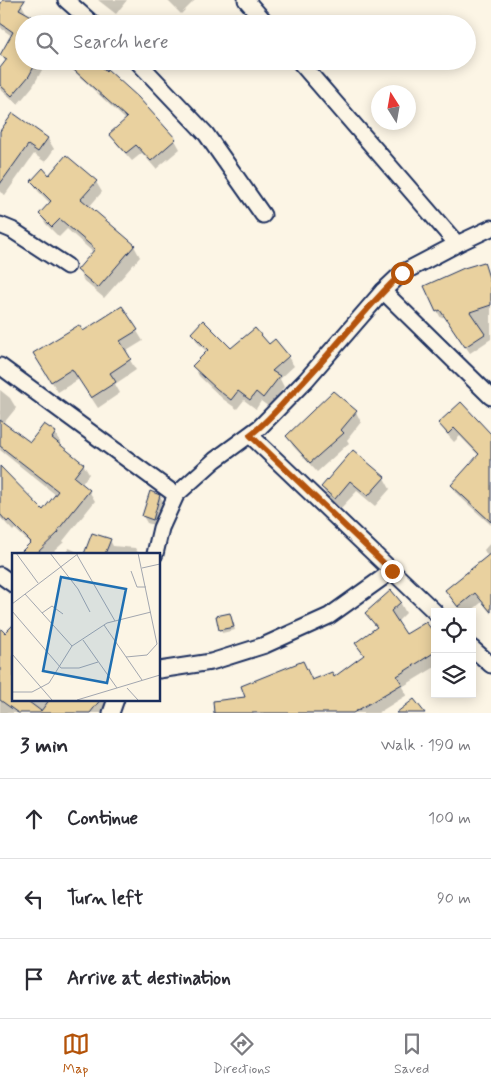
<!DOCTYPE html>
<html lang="en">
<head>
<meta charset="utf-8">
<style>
  :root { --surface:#fff; --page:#f2f2f3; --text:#2b2b33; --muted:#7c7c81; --line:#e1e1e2; --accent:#b45309 }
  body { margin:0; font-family:Mynerve,sans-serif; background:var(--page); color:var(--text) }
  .controls { position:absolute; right:15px; bottom:15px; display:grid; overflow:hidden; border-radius:0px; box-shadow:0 2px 12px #0003 }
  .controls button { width:45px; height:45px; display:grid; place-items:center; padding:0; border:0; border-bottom:1px solid var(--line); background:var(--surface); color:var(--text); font:25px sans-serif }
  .compass { position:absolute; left:371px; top:85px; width:45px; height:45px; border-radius:50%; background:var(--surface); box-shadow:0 2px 12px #0003; rotate:349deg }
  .stop { position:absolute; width:15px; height:15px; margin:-11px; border:4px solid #b45309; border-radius:50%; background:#fff }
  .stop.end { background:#b45309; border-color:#fff; box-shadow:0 1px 5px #0008 }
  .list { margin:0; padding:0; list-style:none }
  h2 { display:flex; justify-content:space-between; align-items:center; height:65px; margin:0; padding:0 20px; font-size:21px }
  h2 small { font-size:16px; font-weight:400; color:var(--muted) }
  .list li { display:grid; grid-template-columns:32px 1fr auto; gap:15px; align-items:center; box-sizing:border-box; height:80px; padding:0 20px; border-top:1px solid var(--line) }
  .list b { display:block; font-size:19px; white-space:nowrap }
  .list em { font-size:16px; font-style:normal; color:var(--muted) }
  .icon { flex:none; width:28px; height:28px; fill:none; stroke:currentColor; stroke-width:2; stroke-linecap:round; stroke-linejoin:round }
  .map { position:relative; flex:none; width:491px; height:713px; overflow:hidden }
  .search { position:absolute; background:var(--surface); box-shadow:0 2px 12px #0003; left:15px; right:15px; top:15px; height:55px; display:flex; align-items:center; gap:12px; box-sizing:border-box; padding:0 18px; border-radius:28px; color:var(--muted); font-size:19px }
  .sheet { height:305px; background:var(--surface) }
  nav { display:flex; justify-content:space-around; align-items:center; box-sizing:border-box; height:70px; border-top:1px solid var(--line); background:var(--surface); font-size:14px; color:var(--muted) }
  nav a { display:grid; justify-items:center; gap:2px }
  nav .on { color:var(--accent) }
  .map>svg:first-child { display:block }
  .shadow { fill:#0003 }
  .building { fill:#e9d19f; stroke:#1b2f5e }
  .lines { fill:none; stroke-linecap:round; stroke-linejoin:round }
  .minor-casing { stroke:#1b2f5e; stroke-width:19 }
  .minor { stroke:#fcf5e5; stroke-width:15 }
  .route { stroke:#b45309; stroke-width:6 }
  .inset-road { fill:none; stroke:#a2a6af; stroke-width:1 }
  .view { fill:#1f6fb2; fill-opacity:0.15; stroke:#1f6fb2; stroke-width:2.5 }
  .inset-edge { fill:none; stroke:#1b2f5e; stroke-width:2.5 }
</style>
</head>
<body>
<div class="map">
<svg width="491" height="713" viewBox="0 0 491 713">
  <rect width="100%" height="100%" fill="#fcf5e5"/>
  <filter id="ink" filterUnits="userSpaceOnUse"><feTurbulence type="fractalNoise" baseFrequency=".02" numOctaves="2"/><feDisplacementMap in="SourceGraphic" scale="10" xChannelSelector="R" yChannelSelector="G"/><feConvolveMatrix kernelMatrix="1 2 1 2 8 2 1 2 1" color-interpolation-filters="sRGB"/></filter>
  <g filter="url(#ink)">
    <g class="shadow">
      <path d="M5,0H14L22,5L27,14L24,24V61H47L33,86L18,104L0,89V70L6,62L1,55L12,36L2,29L0,26V7Z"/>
      <path d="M98,0H127L116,14Z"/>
      <path d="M167,0H195L181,14Z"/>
      <path d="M63,61H94L175,140L180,149L156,169L142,153L132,161L116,143L111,134L126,120Z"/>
      <path d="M13,115L48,139L54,149L45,162L34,154L5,195L0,192V133Z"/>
      <path d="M49,177L96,182L102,192L89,207L134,246L140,257L104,298L84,281L78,270L94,253L67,229L59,237L46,224L40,214L50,203L38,191L32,181Z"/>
      <path d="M483,263L491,282V339L470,353L445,316L441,318L437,311Z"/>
      <path d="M122,307L143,341L125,352L136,370L115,384L120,393L98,408L79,379L58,392L41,364L83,333Z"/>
      <path d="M192,333L231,349L269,346L275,341L288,357L294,366L280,379L284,387L269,407L261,401L256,409L244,400L237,409L223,399L199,376L194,366L207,352L198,343Z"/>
      <path d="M0,390L10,398L16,408L3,424L31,444L55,433L61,443L59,445L83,464L89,474L81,485L89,491L95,501L63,541L64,542L51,554H24L23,552L31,544L15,529L13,531L0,517V468L43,512L56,495L0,450Z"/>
      <path d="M356,412L361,422L347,440L349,443L317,472L293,446L287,436Z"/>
      <path d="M440,423L491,436V525L457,494L452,485L479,456L460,436L454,442L445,432Z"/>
      <path d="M353,452L384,478L390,489L375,506L357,491L341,508L328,498L322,487Z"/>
      <path d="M160,496L164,503L157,526L147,523L143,516Z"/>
      <path d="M93,534L110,540L113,546L135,548L139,554H86Z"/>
      <path d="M491,542V614L482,602L470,612H461L446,590L488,557L484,550Z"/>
      <path d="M69,548L82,554H66Z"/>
      <path d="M400,602L406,613L397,622L406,636L435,637V667L402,687L407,695L378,713H252L303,663L312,681L334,679L364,656L357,644L377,629L367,613Z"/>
      <path d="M230,614L235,630L222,633L217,617Z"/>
      <path d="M0,630L14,699H113L104,713H0Z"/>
    </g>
    <g class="building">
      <path d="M3,0H25L19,9L46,24H24V61H37L29,76L12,96L0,85V68L7,59L0,55L13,32L0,23V5Z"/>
      <path d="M64,61H96L106,71L107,69L138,97L176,139L151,161L136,145L126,153L109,134L127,118Z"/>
      <path d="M13,113L48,138L38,152L28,145L0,184V131Z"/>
      <path d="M66,155L97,181L81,199L135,245L98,288L77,270L95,249L60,219L52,227L39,214L51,201L31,181L43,168L49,175Z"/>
      <path d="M484,262L491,284V305L470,312L485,334L465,347L440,310L436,312L424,286L464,268Z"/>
      <path d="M122,306L138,330L120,341L131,359L110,373L116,382L91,398L72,369L51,382L33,353L79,325L83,331Z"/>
      <path d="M203,320L231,348L255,328L269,344L275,339L289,356L272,371L280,376L263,398L256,392L250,400L238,391L231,400L217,389L192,366L208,350L191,333Z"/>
      <path d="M333,391L357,411L341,430L344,433L310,463L286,436Z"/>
      <path d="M461,402L491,434V522L451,485L479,454L454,428L448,434L438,423Z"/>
      <path d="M0,420L30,442L44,424L56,432L52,438L84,464L74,477L90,490L58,530L59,532L36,554H19L31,542L9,520L7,522L0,514V466L43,510L58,491L0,446Z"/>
      <path d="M353,450L385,477L368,496L350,481L335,499L321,487Z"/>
      <path d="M150,491L160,495L153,520L142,516Z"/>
      <path d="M92,533L111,539L105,554H84Z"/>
      <path d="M491,553V612L475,593L458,607L445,590Z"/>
      <path d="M391,590L401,602L391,611L406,634L426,622L435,634V652L397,676L402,684L353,713H214L213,701L245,697L241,686L303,661L312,680L332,672L334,677L364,655L355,643L377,627L365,613Z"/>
      <path d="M230,613L234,627L219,630L216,616Z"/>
      <path d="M14,624V699H25L41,711L50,699H101L90,713H18L0,700V628L5,633Z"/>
      <path d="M414,699L425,713H396Z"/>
    </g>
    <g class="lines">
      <defs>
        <g id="minor">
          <path d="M66,0L93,24"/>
          <path d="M246,0L267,24"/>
          <path d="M137,61L206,134L263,215"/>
          <path d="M299,61L457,244"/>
          <path d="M0,225L12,230L67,266"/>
          <path d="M383,291L491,397"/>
          <path d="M0,366L176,495"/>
          <path d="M250,435L435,612"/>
          <path d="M155,554L161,528L176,495L215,460L260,427L306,380L383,291L402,273L457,244L491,228"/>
          <path d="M0,575L14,585"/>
          <path d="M472,648L491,665"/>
          <path d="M159,670L211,662L265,645L329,616L392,571"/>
          <path d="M111,713L116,699"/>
        </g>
      </defs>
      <use href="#minor" class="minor-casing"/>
      <use href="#minor" class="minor"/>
    </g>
  </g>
  <g class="lines" filter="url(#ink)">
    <path class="route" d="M392,571L250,435C264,425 276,411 288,398C328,358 361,312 402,273"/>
  </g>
  <g transform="translate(12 553)">
    <rect width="148" height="148" fill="#fcf5e5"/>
    <path class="inset-road" d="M4,0L26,30M38,0L66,36L78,59M65,2L103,68M130,15L148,11M119,18L125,34H134M13,41L60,93M0,51L67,0M0,58L49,115H67L86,109M30,60L40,53L51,61M92,72L130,127M71,87L105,135M0,101L40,147M114,104L135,102L145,91L126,0M115,135L126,147M0,139H20L37,130L60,93L95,70L139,59M65,147L148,122"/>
    <path class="view" d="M49,24L114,36L95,130L31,118Z"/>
    <rect width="148" height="148" class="inset-edge"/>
  </g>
</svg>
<div class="controls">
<button><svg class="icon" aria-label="locate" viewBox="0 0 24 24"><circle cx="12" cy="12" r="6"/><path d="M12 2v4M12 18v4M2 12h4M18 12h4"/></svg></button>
<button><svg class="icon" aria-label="layers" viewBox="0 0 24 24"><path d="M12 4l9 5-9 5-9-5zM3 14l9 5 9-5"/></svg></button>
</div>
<svg class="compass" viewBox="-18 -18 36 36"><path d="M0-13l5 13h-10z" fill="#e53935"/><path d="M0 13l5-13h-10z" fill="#7c7c81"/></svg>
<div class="stop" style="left:402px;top:273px"></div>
<div class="stop end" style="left:392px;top:571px"></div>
<div class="search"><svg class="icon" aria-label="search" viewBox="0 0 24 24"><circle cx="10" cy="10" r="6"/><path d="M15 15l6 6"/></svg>Search here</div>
</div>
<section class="sheet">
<h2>3 min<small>Walk · 190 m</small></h2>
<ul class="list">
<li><svg class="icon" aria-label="ahead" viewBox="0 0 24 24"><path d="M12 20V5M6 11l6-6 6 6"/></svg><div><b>Continue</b></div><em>100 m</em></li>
<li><svg class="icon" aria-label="left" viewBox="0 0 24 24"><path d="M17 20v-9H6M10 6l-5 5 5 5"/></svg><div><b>Turn left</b></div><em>90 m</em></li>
<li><svg class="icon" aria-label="arrive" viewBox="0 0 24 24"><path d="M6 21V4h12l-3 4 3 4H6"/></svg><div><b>Arrive at destination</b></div></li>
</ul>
</section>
<nav>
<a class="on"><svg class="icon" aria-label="map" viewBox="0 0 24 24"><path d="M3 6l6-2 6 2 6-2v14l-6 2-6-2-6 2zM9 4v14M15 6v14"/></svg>Map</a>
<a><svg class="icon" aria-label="directions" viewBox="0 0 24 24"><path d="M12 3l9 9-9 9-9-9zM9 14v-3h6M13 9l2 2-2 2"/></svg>Directions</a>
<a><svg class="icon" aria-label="saved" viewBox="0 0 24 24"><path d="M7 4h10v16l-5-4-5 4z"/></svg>Saved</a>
</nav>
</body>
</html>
